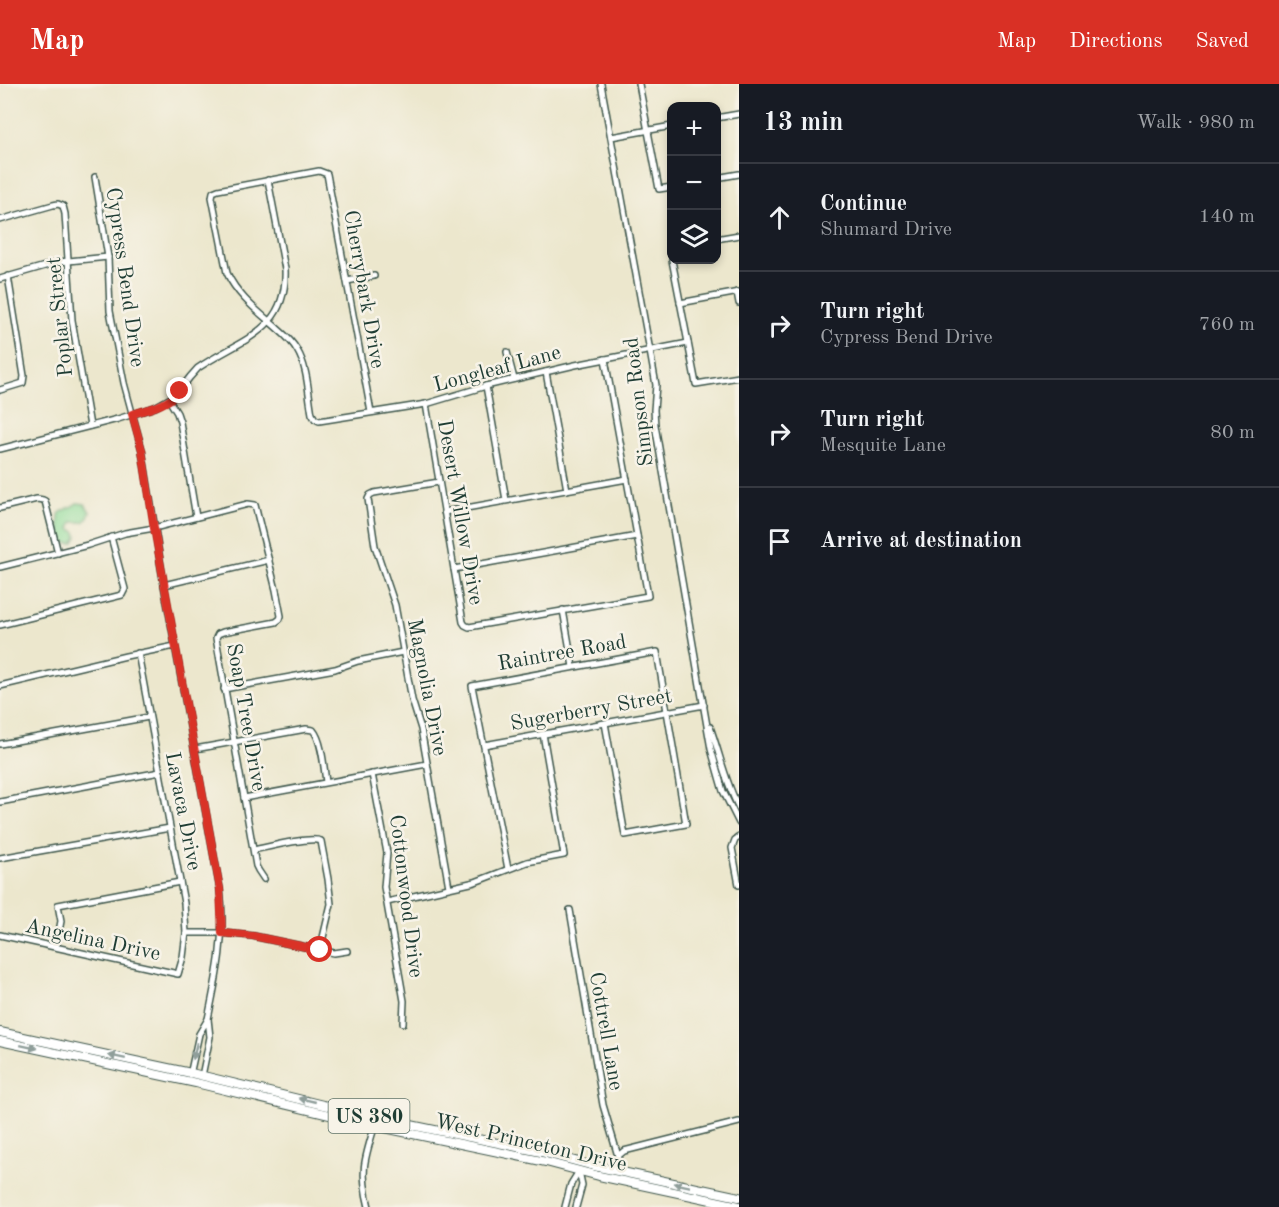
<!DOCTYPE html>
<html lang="en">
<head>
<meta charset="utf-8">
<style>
  :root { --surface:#171b24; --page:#20242c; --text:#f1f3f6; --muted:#9ea1a6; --line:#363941; --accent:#d93025 }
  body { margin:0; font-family:"Old Standard TT",serif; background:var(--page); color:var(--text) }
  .controls { position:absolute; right:18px; top:18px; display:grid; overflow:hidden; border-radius:12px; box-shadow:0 3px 9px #0003 }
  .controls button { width:54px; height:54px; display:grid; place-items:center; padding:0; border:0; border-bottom:2px solid var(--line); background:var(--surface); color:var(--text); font:30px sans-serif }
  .stop { position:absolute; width:18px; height:18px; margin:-14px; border:4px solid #d93025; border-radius:50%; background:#fff }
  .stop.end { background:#d93025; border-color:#fff; box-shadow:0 2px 6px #0008 }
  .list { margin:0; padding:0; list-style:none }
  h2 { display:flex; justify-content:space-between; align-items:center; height:78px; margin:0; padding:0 24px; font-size:26px }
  h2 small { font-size:20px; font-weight:400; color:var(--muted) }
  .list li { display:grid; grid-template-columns:39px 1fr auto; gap:18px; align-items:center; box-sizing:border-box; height:108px; padding:0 24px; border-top:2px solid var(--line) }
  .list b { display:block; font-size:22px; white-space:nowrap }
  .list p { margin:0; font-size:20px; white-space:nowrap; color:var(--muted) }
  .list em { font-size:20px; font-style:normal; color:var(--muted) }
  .icon { flex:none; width:33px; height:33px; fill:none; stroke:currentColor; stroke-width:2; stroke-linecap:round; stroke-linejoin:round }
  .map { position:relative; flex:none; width:739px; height:1123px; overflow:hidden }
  header { display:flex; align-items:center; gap:36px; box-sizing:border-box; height:84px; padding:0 30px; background:var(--accent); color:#fff }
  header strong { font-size:28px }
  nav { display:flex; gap:33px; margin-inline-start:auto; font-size:21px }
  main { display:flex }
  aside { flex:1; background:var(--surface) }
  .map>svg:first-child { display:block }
  .green { fill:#90dc99; stroke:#588c66; stroke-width:1.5 }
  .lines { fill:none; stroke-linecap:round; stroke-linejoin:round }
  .minor-casing { stroke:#3e564b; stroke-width:8 }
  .highway-casing { stroke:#3e564b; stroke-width:10 }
  .minor { stroke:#fff; stroke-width:5 }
  .highway { stroke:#fff; stroke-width:8 }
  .oneway { fill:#8f9e9a }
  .route { stroke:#d93025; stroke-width:8 }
  .labels { text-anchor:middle; stroke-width:5; stroke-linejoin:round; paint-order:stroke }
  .shield { fill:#f7f3e8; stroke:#60746a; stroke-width:1.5 }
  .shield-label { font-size:20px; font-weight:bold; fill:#1f3d34 }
  .street-label { font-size:21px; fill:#1f3d34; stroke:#f7f3e8 }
</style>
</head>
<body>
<header>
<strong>Map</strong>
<nav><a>Map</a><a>Directions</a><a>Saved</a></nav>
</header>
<main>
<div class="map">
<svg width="739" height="1123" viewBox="0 0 739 1123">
  <rect width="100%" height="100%" fill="#f7f3e8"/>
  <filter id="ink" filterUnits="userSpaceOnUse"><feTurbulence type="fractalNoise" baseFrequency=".0167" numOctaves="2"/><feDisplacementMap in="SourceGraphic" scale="12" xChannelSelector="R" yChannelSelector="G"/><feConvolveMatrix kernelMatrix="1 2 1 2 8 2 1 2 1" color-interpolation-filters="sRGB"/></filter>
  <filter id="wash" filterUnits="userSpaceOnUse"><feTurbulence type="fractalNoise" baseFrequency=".008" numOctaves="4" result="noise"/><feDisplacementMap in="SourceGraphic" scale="24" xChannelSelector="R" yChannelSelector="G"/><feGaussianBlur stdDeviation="1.35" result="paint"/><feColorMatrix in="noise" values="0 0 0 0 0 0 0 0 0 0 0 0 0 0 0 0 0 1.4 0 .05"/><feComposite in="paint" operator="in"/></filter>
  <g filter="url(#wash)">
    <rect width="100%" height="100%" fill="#ece7cd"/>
    <path class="green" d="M77,419L85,420L90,428L87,435L84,438H72L70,445L76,448L77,453L73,459C69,459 67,460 63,458C60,455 57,433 60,429C62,427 74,422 77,419Z"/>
  </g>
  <g filter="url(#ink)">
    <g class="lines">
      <defs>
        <g id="minor">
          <path d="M601,0L650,267L656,301L654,326L655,341L711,665L723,707L739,739"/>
          <path d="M639,0L659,105L672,103"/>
          <path d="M716,34L739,30"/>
          <path d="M611,53L672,42"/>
          <path d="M95,93L108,173L110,227L124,299L142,366L164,501L220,805C226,850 217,892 208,935"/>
          <path d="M716,94L739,90"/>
          <path d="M0,136L53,121L58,120L63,122L65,130L72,236L90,342"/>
          <path d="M716,155L739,151"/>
          <path d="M672,163L670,164L672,173"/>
          <path d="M672,176L696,300L739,293"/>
          <path d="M0,195L59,178L108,173"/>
          <path d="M347,197L374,192"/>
          <path d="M737,208L739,219"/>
          <path d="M680,219L739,208"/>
          <path d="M507,268L514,295"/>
          <path d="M546,288L567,406"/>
          <path d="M486,302L506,416"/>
          <path d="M0,306L23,299L24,292L8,192"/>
          <path d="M169,316L177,329L180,338L196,433"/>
          <path d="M426,320L463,538L465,541L469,543L648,512L605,275"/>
          <path d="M371,328L327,90L319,87L218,106L213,108L212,113L227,189C238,213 259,228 278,245C285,251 292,257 297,266C308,284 308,309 312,330L315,335L319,337L426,320L486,302L575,281L688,259"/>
          <path d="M0,365L118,335L155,323L176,311L190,293L198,284C240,255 288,248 285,185L268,96"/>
          <path d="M439,398L374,409L370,411L368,415L375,462L395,521L412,616L421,645L449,803"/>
          <path d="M0,424L37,415L43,416L45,417L58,469"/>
          <path d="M444,428L627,395"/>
          <path d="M0,483L88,461L125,449L154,444L248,420L255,421L276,506L281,532L280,535L276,538L223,548L218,550L216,554L256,782L258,786L264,795"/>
          <path d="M454,485L637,452"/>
          <path d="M164,501L269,476"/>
          <path d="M563,526L573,583"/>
          <path d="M0,541L122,511L125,505L111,453"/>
          <path d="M0,602L126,572L175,562"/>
          <path d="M224,605L335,585L358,577L403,568"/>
          <path d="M710,643C720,670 725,698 739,724"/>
          <path d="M0,660L149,633"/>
          <path d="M484,661L704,621"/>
          <path d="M195,665L306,645L313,646C322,656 324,684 326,698"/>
          <path d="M372,690L387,769L384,803L404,917L403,939"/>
          <path d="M244,714L427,680"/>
          <path d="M0,718L160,688"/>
          <path d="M739,753L735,756L732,764L739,801"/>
          <path d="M254,766C268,763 310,752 321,757L328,795L331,820L320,866"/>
          <path d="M0,774L170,744"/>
          <path d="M508,785L472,602L657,568L686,740L625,751L605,639"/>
          <path d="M387,818L475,798L527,778L564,771L543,650"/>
          <path d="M570,826L603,1021L618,1072"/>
          <path d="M186,849H222L253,852L334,869L347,867"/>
          <path d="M0,851L178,890L183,873L186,849L184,819L138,569"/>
          <path d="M56,863L61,837L58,821L180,798"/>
          <path d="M190,991L199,950L208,935L210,953L202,992"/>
          <path d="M614,1086L618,1072L624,1067L739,1038"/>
          <path d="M369,1123C360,1087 364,1076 375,1041"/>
          <path d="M565,1123L571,1100L579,1087"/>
          <path d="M576,1123L582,1101L579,1087"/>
        </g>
        <g id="highway">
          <path d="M0,948L191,989L377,1034L541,1068L594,1082L739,1113"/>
          <path d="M0,957L196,999L375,1042L546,1078L599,1092L739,1122"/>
        </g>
      </defs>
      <use href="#minor" class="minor-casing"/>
      <use href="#highway" class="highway-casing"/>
      <use href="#minor" class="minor"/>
      <use href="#highway" class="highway"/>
    </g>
    <defs><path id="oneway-solid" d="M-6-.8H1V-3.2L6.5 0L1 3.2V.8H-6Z" transform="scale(1.5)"/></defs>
    <g class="oneway">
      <use href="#oneway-solid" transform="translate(29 963) rotate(12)"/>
      <use href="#oneway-solid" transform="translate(195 967) rotate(103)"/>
      <use href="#oneway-solid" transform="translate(117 973) rotate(-168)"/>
      <use href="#oneway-solid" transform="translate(307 1016) rotate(-167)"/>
      <use href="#oneway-solid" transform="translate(682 1101) rotate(-168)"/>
    </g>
  </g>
  <g class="lines" filter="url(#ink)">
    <path class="route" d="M180,307C168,321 149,325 132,330L142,366L154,444L220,805L222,849L253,852L320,866"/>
  </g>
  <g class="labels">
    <rect class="shield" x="328.5" y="1015" width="81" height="34" rx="4.5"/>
    <g class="shield-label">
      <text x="369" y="1039">US 380</text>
    </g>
    <g class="street-label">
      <text transform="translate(126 193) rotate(82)" y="7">Cypress Bend Drive</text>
      <text transform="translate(365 205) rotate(80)" y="7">Cherrybark Drive</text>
      <text transform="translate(59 233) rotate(-96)" y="7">Poplar Street</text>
      <text transform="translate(497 284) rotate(-15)" y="7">Longleaf Lane</text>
      <text transform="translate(638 318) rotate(-97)" y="7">Simpson Road</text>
      <text transform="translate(461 428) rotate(80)" y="7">Desert Willow Drive</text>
      <text transform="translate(562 568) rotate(-10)" y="7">Raintree Road</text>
      <text transform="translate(428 603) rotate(79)" y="7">Magnolia Drive</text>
      <text transform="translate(591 625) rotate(-10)" y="7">Sugerberry Street</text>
      <text transform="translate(247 633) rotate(80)" y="7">Soap Tree Drive</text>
      <text transform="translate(184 727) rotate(79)" y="7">Lavaca Drive</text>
      <text transform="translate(407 812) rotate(83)" y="7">Cottonwood Drive</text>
      <text transform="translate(93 855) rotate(12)" y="7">Angelina Drive</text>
      <text transform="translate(607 947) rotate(80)" y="7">Cottrell Lane</text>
      <text transform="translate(531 1058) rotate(13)" y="7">West Princeton Drive</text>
    </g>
  </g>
</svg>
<div class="controls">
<button>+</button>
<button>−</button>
<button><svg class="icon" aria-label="layers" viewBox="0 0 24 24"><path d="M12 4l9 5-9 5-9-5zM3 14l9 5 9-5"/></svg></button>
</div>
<div class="stop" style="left:320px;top:866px"></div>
<div class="stop end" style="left:180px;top:307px"></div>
</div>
<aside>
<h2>13 min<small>Walk · 980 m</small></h2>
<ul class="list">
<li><svg class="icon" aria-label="ahead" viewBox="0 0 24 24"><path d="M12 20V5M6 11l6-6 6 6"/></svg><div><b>Continue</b><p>Shumard Drive</p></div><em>140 m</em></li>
<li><svg class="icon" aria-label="right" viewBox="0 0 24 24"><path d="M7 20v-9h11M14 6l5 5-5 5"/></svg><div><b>Turn right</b><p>Cypress Bend Drive</p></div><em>760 m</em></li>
<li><svg class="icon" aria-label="right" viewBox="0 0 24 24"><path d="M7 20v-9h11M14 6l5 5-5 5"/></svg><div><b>Turn right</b><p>Mesquite Lane</p></div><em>80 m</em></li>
<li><svg class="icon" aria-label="arrive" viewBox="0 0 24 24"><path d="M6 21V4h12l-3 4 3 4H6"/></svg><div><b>Arrive at destination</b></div></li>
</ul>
</aside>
</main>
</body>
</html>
